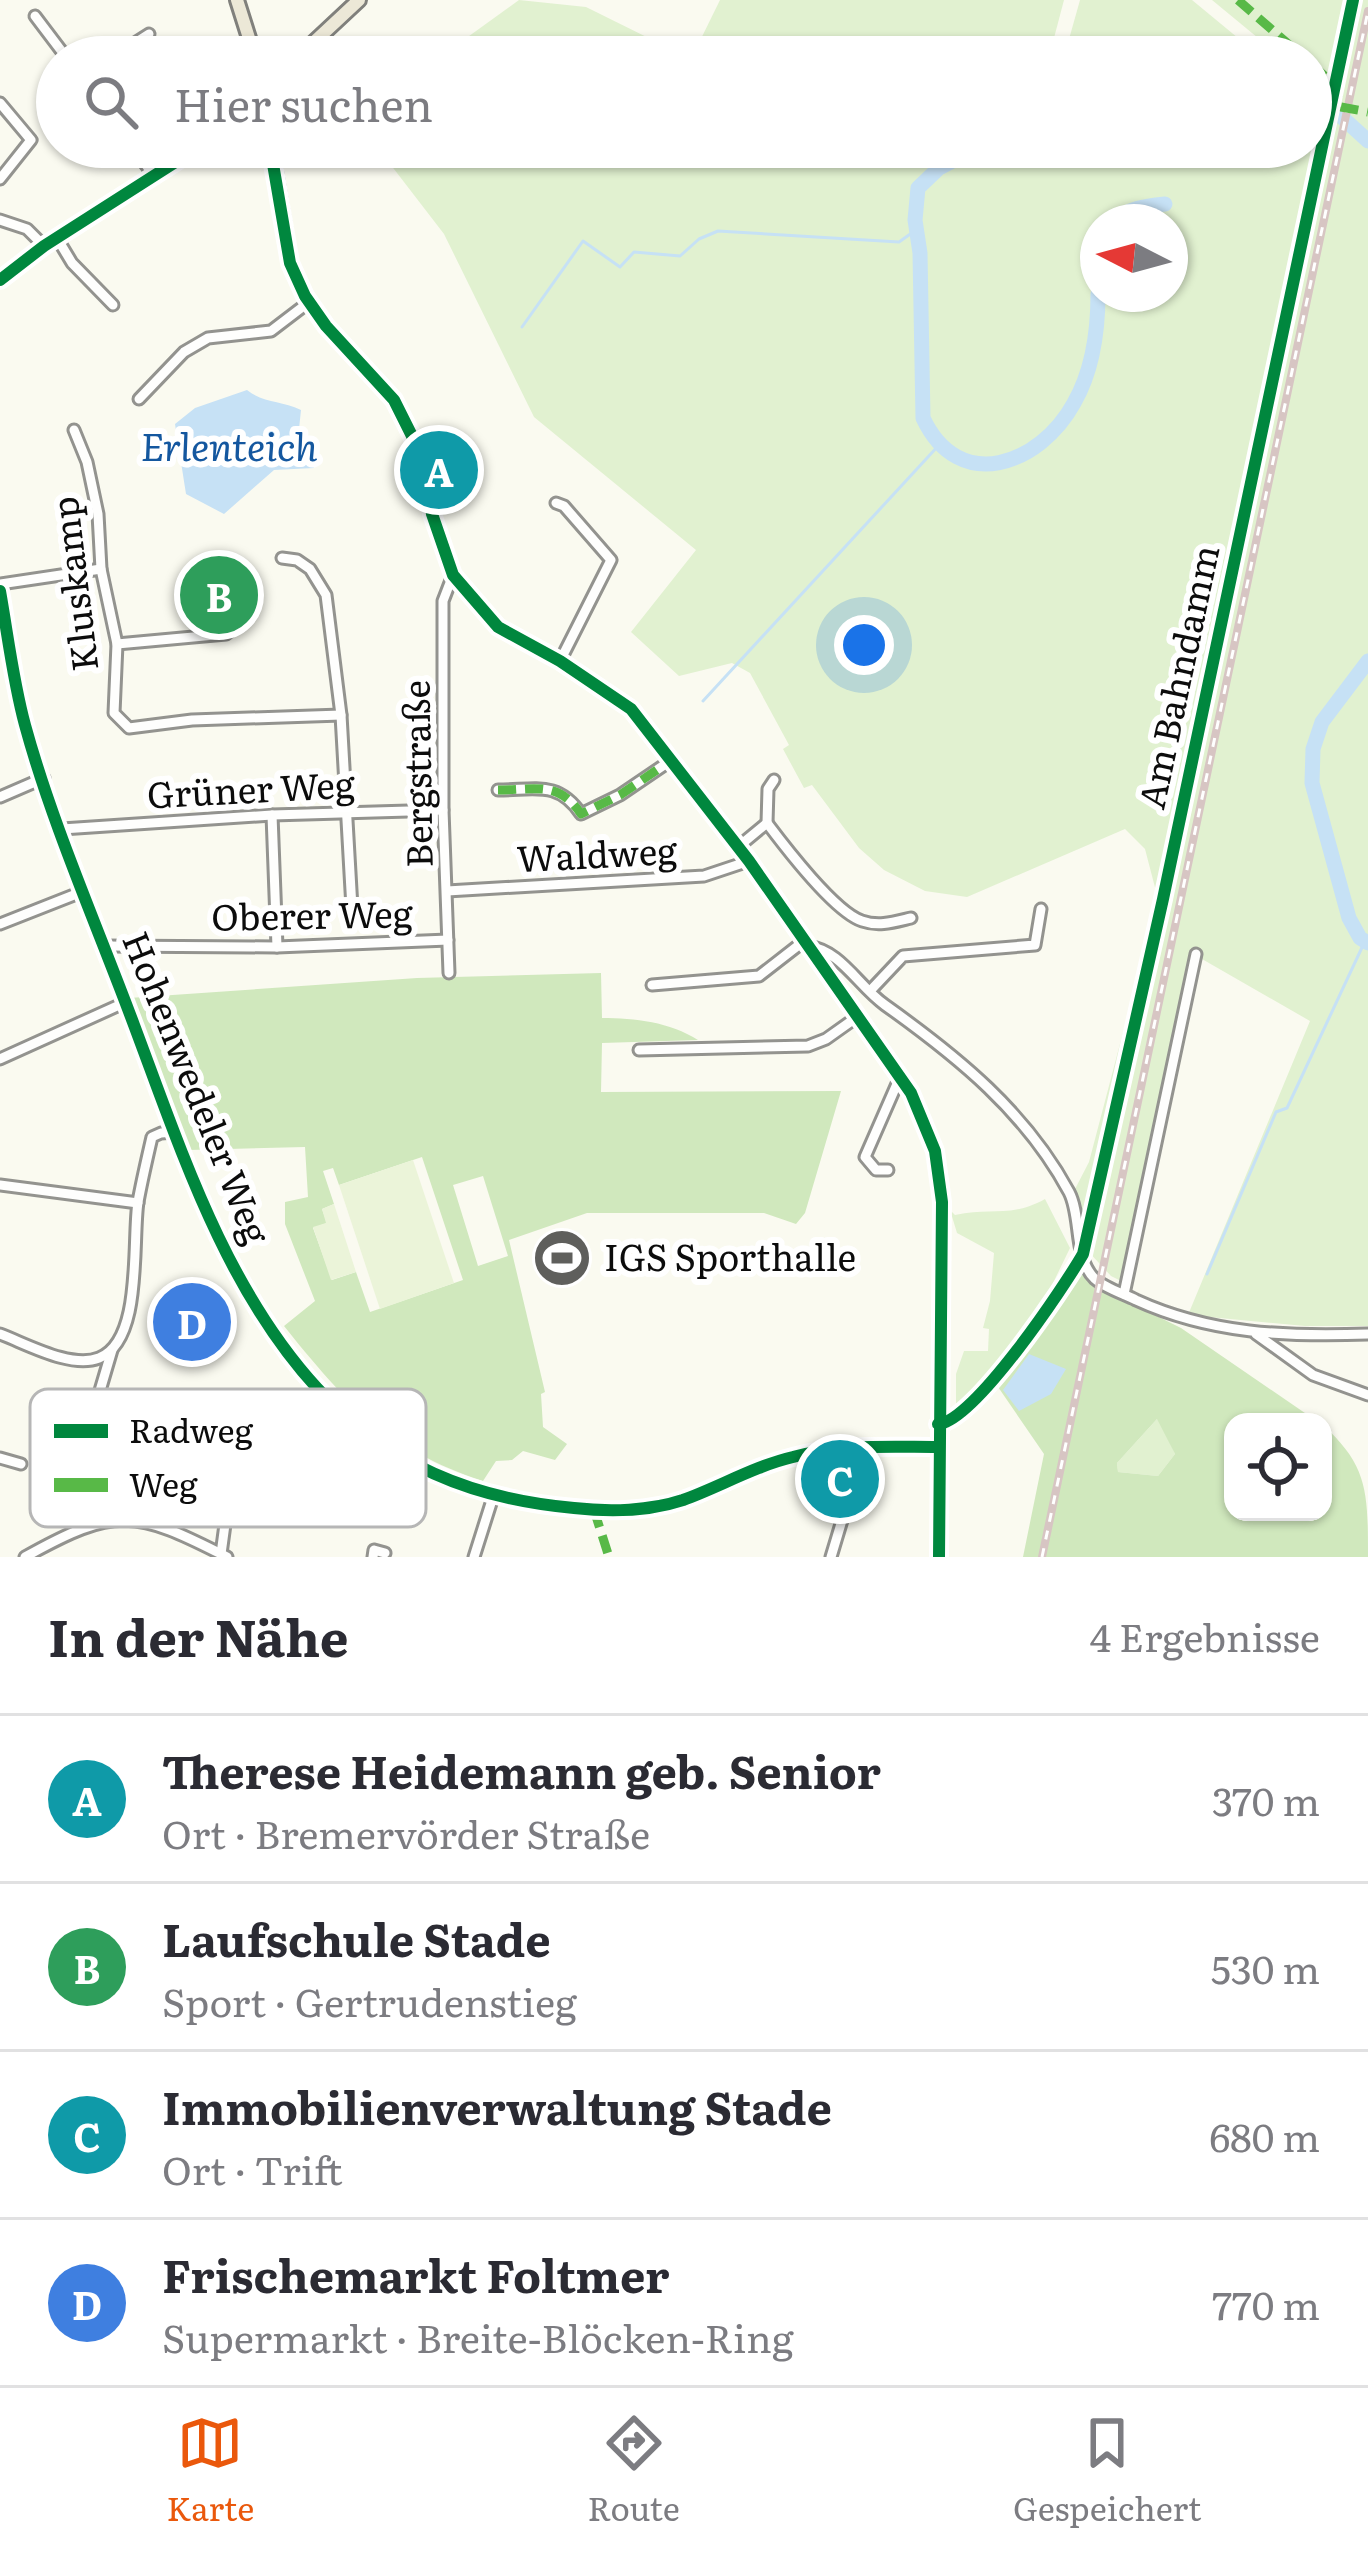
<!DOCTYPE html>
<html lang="de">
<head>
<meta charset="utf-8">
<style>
  :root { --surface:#fff; --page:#f2f2f3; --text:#2b2b33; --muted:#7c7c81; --line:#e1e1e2; --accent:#ea580c }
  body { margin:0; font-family:Literata,serif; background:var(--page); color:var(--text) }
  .controls { position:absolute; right:36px; bottom:36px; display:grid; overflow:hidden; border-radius:24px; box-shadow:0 3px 9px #0004 }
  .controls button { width:108px; height:108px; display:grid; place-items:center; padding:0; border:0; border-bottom:3px solid var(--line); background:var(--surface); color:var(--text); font:60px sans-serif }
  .compass { position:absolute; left:1080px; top:204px; width:108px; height:108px; border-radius:50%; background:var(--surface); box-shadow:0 3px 9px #0004; rotate:276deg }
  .you { position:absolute; left:864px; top:645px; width:42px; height:42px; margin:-30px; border:9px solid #fff; border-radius:50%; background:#1a73e8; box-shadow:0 0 0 18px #1a73e833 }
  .badge { display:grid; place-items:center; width:78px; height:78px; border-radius:50%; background:var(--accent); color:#fff; font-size:39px; font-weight:700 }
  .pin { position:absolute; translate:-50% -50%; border:6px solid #fff; box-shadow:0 3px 12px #0006 }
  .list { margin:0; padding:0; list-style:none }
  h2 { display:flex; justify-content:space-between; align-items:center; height:156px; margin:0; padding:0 48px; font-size:51px }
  h2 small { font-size:39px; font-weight:400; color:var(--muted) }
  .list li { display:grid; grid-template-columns:78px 1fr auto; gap:36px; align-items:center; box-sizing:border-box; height:168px; padding:0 48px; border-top:3px solid var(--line) }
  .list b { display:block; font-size:45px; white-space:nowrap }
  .list p { margin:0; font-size:39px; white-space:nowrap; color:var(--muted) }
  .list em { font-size:39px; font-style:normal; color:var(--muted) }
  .icon { flex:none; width:66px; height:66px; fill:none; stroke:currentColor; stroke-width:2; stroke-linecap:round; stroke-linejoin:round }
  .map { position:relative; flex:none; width:1368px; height:1557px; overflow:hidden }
  .search { position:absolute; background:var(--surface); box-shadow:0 3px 9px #0004; left:36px; right:36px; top:36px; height:132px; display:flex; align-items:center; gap:30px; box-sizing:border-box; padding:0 42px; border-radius:66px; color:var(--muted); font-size:45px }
  .sheet { height:828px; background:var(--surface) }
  nav { display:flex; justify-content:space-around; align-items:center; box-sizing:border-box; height:168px; border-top:3px solid var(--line); background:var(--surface); font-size:33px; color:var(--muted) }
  nav a { display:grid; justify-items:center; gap:6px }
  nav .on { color:var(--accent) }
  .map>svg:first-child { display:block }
  .green { fill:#e1f1d0; fill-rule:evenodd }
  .forest { fill:#d0e8bd; fill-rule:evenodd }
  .pitch { fill:#ebf4d9 }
  .water { fill:#c6e1f5 }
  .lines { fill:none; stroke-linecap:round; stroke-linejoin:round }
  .stream { stroke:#c6e1f5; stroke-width:3 }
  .river { stroke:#c6e1f5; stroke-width:15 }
  .minor-casing { stroke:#93938f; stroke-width:15 }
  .major-casing { stroke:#80807c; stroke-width:18 }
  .minor { stroke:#fefefd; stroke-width:9 }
  .major { stroke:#ece8d7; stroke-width:12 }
  .rail-casing { stroke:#d7c5c3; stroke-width:8 }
  .rail { stroke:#fff; stroke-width:3; stroke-dasharray:9; stroke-linecap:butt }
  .quiet { stroke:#58b947; stroke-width:9; stroke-dasharray:18 9; stroke-linecap:butt }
  .cycleway-casing { stroke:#fff; stroke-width:20 }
  .cycleway { stroke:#00873e; stroke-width:12 }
  .labels { text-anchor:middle; stroke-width:12; stroke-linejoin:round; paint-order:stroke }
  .street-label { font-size:36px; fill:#0c0c0c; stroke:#fff }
  .poi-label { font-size:36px; fill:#0c0c0c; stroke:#fff; text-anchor:start }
  .water-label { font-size:39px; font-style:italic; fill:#14579f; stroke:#fff }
  .key { fill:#fff; stroke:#b6b6b6; stroke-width:3 }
  .key-label { font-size:33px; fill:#0c0c0c }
</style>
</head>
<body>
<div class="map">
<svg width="1368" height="1557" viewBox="0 0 1368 1557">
  <rect width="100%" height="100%" fill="#fafaf0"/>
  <g class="green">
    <path d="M519,0L586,7L687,57H440Z"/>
    <path d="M720,0H1064L1049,57H692Z"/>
    <path d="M1080,0H1192L1261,57H1064Z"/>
    <path d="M1212,0H1368V1326H1305L1188,1315L1310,1021L1195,955L1125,1283L1111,1276L1086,1249L1074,1191L1089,1162L1158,899L1145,849L1125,829L967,897L925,891L884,870L859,848L812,785L804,788L783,749L789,745L750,673L732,663L679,676L631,632L696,550L534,417L444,234L377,147H973L962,156L979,147H1311V98L1321,106L1326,95L1311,82V57H1281ZM1098,222H1170V294H1098Z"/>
    <path d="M1045,1199L1070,1248L1040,1310L956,1412V1374L964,1351H988L989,1329L983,1328L990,1301L994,1253L957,1233L950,1210L955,1215C992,1207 1011,1218 1045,1199Z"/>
    <path d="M1158,1418L1175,1454L1158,1476L1118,1472L1117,1463Z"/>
  </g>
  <g class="forest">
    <path d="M601,973L602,1018C635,1018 670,1022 698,1040L602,1043L601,1092L841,1091L805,1213L796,1224L764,1213H587L509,1240L545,1392L541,1394L543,1427L567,1444L555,1460L523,1451L512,1460L496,1461L483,1481C388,1450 345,1402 284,1326L315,1301L285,1224V1202L308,1197L305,1147L189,1150L129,998L417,978ZM422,1157L463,1280L370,1312L356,1272L332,1280L313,1228L327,1223L322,1209L334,1204L323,1171L333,1168L339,1185ZM483,1176L508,1256L478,1266L453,1185Z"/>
    <path d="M1081,1266L1088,1282L1181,1328L1318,1422H1233V1512H1323V1425C1368,1466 1368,1492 1368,1557H1023L1044,1454L996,1384ZM1157,1419L1175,1454L1158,1476L1118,1472L1117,1463Z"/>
  </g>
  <g class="pitch">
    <path d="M413,1160L454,1283L380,1309L339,1185Z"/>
    <path d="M334,1204L356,1272L331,1280L313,1227L326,1223L322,1209Z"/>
  </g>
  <g class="water">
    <path d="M247,390C265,404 281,400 301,410L299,429L314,468L274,470L224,514L186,494L175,424L195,408Z"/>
    <path d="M1029,1354L1066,1369L1051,1394L1019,1411L1003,1390Z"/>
  </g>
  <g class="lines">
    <g class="stream">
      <path d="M522,327L583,241L620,267L634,252L680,256L699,239L718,231L899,242L916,230"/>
      <path d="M703,701L939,445"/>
      <path d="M1207,1274L1276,1112L1287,1108L1365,941"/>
    </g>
    <g class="river">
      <path d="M1311,89L1368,141"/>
      <path d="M979,147L939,168L918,188L915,220L920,253L923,418C959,495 1040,465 1074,403C1093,370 1098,331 1098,294"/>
      <path d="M1113,222C1128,208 1145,206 1165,204"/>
      <path d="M1098,243V268"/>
      <path d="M1368,661L1322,722L1313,749L1312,783L1349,918L1360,938L1368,943"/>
    </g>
    <defs>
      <g id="minor">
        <path d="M35,16L66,57"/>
        <path d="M113,57L149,34"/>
        <path d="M0,103L31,140L0,179"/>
        <path d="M133,147L154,176"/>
        <path d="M0,220L27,229L44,246"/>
        <path d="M57,238L72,263L113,305"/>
        <path d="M0,280L44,246L199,147"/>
        <path d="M139,399L184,352L208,338L271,331L309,302"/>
        <path d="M74,430L87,462L98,514L101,569L117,644L114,713L129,728L192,720L341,715"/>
        <path d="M556,503L564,506L611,560L560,661"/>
        <path d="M282,558L297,560L310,569L326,595L341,715L352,908"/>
        <path d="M0,584L101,569"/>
        <path d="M0,591C8,636 13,681 25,725C52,824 98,928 134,1025C181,1150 225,1288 317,1388C388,1465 472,1499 574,1508C609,1512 650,1511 683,1500C719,1487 755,1466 793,1457C840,1444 889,1447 937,1447"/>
        <path d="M117,644L226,634L234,627"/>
        <path d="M498,790C535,790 558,780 581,814L620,795L670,761"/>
        <path d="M0,797L44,778"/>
        <path d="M272,815L277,947"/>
        <path d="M767,823L768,789L774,780"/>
        <path d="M62,829L272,815L443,810"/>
        <path d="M738,847L767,823C785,847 835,912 862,921C879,927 894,922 911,918"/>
        <path d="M447,891L704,876L749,861"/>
        <path d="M0,924L84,891"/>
        <path d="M104,946L277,947L448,940"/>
        <path d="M807,946C841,950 858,986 885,1005C958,1057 1026,1112 1069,1192C1082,1217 1073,1258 1095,1279C1105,1288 1124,1294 1136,1300C1210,1334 1287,1337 1368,1334"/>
        <path d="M449,973L443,810V601L453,575"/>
        <path d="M652,985L759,976L804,941"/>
        <path d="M870,991L903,956L1035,945L1041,909"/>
        <path d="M639,1050L808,1046L826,1039L857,1017"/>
        <path d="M0,1059L126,1002"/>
        <path d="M888,1170H876L865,1157L900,1077"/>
        <path d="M0,1185L138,1203"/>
        <path d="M1124,1294L1196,954"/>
        <path d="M0,1334C27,1344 71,1369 99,1358C143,1341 132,1242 138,1202C142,1180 147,1159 152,1137L161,1133L175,1132"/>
        <path d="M1256,1334L1313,1375L1368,1395"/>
        <path d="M112,1350L99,1394L106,1437L132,1443L139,1439"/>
        <path d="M938,1424C973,1423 1064,1287 1083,1254"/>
        <path d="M0,1458L21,1464"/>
        <path d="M221,1554L231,1480L238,1479"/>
        <path d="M25,1557C116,1506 135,1510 227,1557"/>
        <path d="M373,1557L374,1550L385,1553"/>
        <path d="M474,1557L493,1497"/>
        <path d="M831,1557L864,1447"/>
      </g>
      <g id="major">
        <path d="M237,0L255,57"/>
        <path d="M298,57L359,0"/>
        <path d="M271,147L290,263L305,296L326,326L394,400L424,460L432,514L453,575L498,627L560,661L631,709L749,861L911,1093L935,1151L942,1202L939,1557"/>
      </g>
    </defs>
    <use href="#minor" class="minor-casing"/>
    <use href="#major" class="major-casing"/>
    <use href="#minor" class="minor"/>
    <use href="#major" class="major"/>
    <defs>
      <path id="rail" d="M1042,1557L1368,11"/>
    </defs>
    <use href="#rail" class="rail-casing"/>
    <use href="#rail" class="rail"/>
    <g class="quiet">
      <path d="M1238,0L1303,57"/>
      <path d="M1311,64L1334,84L1341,107L1368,112"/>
      <path d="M498,790C535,790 558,780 581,814L620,795L670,761"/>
      <path d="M594,1510L609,1557"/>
    </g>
    <defs>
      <g id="cycleway">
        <path d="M266,147L273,164L290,263L305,296L326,326L394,400L424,460L432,514L453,575L498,627L560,661L631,709L749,861L911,1093L935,1151L942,1202L939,1557"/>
        <path d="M0,280L44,246L199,147"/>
        <path d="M0,591C8,636 13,681 25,725C52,824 98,928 134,1025C181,1150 225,1288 317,1388C388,1465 472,1499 574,1508C609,1512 650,1511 683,1500C719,1487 755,1466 793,1457C840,1444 889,1447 937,1447"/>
        <path d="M938,1424C973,1423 1064,1287 1083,1254L1163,899L1353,0"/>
      </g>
    </defs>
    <use href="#cycleway" class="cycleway-casing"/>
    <use href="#cycleway" class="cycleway"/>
  </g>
  <defs>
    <symbol id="stadium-disc" viewBox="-11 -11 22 22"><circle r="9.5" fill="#5f5f5c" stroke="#fff"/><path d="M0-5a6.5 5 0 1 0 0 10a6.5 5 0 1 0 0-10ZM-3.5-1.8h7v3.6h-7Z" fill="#fff"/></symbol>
  </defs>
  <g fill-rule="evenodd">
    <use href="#stadium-disc" x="529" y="1225" width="66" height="66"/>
  </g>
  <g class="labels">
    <g class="street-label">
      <text transform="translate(75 584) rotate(-97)" y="13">Kluskamp</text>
      <text transform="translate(1179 677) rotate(-78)" y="13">Am Bahndamm</text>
      <text transform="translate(418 774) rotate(-91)" y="13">Bergstraße</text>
      <text transform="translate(251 790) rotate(-3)" y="13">Grüner Weg</text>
      <text transform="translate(597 855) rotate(-3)" y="13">Waldweg</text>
      <text transform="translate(312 916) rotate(-1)" y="13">Oberer Weg</text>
      <text transform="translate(196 1088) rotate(68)" y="13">Hohenwedeler Weg</text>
    </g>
    <g class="poi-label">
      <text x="604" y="1271">IGS Sporthalle</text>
    </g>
    <g class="water-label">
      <text x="229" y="461">Erlenteich</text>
    </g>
  </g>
  <rect x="30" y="1389" width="396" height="138" rx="18" class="key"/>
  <rect x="54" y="1424" width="54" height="14" fill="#00873e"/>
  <rect x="54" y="1478" width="54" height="14" fill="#58b947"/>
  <g class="key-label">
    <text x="129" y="1443">Radweg</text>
    <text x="129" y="1497">Weg</text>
  </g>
</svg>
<div class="controls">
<button><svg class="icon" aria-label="locate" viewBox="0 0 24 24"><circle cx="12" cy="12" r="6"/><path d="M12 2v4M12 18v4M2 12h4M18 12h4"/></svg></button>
</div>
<svg class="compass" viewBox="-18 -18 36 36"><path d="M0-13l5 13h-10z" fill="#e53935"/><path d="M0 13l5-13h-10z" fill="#7c7c81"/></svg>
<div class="you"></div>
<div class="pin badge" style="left:439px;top:470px;background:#0f9aa8">A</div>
<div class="pin badge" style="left:219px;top:595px;background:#2e9e5b">B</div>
<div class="pin badge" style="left:840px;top:1479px;background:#0f9aa8">C</div>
<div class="pin badge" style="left:192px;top:1322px;background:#3f7fe0">D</div>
<div class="search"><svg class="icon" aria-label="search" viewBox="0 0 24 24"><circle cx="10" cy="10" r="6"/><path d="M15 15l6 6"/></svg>Hier suchen</div>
</div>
<section class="sheet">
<h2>In der Nähe<small>4 Ergebnisse</small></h2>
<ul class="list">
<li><span class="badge" style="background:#0f9aa8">A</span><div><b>Therese Heidemann geb. Senior</b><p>Ort · Bremervörder Straße</p></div><em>370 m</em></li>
<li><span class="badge" style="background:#2e9e5b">B</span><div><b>Laufschule Stade</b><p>Sport · Gertrudenstieg</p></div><em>530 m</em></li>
<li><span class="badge" style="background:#0f9aa8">C</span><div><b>Immobilienverwaltung Stade</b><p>Ort · Trift</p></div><em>680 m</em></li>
<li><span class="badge" style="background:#3f7fe0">D</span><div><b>Frischemarkt Foltmer</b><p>Supermarkt · Breite-Blöcken-Ring</p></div><em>770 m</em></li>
</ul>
</section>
<nav>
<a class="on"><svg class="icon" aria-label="map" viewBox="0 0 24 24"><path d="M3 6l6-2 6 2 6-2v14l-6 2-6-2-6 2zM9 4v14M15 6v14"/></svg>Karte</a>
<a><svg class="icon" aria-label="directions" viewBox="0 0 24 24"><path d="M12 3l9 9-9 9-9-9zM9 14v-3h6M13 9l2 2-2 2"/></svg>Route</a>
<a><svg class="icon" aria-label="saved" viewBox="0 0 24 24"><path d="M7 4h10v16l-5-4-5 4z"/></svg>Gespeichert</a>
</nav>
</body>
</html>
